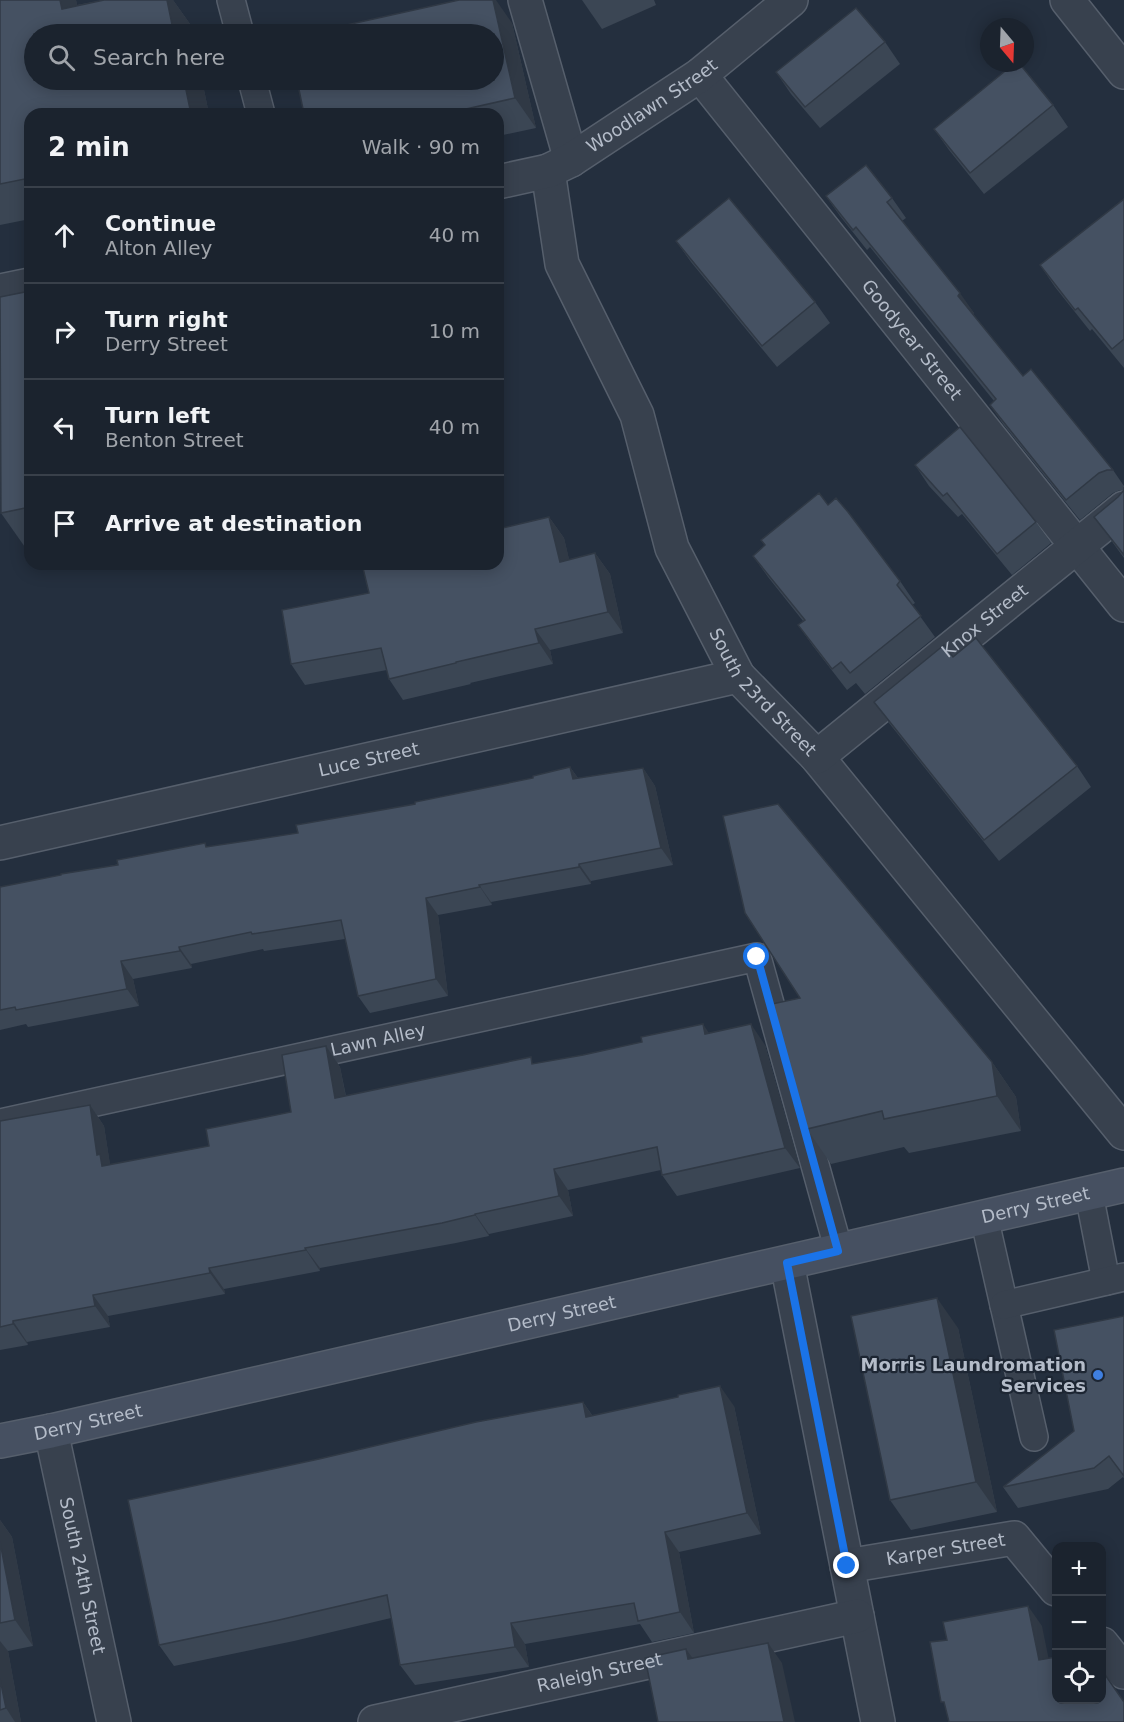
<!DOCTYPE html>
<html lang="en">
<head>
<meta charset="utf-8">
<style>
  :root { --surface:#1b232e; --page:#282f3a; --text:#f1f3f6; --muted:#a0a4aa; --line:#39404a }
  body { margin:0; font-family:"DejaVu Sans",sans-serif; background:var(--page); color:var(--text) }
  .controls { position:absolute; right:18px; bottom:18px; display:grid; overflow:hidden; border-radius:12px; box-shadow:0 3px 15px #0003 }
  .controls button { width:54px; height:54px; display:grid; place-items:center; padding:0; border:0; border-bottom:2px solid var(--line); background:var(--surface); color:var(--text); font:30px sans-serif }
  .compass { position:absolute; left:980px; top:18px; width:54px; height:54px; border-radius:50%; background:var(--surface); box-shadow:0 3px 15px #0003; rotate:161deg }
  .stop { position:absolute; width:18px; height:18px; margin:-14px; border:4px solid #1a73e8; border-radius:50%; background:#fff }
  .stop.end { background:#1a73e8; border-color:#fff; box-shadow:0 2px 6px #0008 }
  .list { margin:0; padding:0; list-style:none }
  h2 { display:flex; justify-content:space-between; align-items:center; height:78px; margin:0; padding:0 24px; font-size:26px }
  h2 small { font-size:20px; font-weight:400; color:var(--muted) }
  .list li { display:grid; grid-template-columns:39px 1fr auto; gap:18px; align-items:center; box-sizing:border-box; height:96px; padding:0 24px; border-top:2px solid var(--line) }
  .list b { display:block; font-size:22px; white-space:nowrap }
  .list p { margin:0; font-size:20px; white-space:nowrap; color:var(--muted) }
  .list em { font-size:20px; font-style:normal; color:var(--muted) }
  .icon { flex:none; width:33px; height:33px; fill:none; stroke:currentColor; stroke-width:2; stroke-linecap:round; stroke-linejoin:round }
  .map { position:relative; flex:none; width:1124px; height:1722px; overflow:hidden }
  .search { position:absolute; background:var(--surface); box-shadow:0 3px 15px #0003; left:24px; top:24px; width:480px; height:66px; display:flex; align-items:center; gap:15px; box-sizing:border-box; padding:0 21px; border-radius:33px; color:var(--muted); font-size:22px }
  .panel { position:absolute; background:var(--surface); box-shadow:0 3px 15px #0003; left:24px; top:108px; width:480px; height:462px; border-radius:18px }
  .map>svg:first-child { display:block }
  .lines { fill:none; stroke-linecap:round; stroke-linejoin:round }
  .service-casing { stroke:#565f6c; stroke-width:30 }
  .minor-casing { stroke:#565f6c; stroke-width:36 }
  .secondary-casing { stroke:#565f6c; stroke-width:36 }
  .service { stroke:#38414e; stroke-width:27 }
  .minor { stroke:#38414e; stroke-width:33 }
  .secondary { stroke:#465061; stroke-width:33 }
  .wall { fill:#3b4654 }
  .shaded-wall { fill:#303945 }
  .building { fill:#455162; stroke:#303945; stroke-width:1.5 }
  .route { stroke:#1a73e8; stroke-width:8 }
  .shop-dot { fill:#3f7fe0; stroke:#1d2633; stroke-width:2 }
  .labels { text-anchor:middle; stroke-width:4.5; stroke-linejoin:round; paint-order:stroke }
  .street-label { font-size:18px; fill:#b4bcc9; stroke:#1d2633 }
  .poi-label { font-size:18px; font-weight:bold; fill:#b4bcc9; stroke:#1d2633; text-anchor:end }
</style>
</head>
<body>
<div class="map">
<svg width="1124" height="1722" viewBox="0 0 1124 1722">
  <rect width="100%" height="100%" fill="#242f3e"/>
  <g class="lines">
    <defs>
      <g id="service">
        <path d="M231,0L240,34"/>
        <path d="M252,80L261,114"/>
        <path id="s1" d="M0,1123L757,957L839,1251"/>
        <path d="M1089,1194L1106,1281"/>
        <path d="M984,1217L1034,1437"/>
        <path d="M1004,1305L1124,1277"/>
      </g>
      <g id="minor">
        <path d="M525,0L571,160"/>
        <path d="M1067,0L1124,72"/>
        <path id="s2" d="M700,75L1124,605"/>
        <path id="s3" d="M548,171L562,264L637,415L672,548L738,676L817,757L1124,1133"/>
        <path id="s4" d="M498,182L548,171L571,160L700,75L791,0"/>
        <path d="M0,291L30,285"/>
        <path id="s5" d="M817,757L1124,508"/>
        <path id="s6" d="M0,843L738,676"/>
        <path d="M787,1263L878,1722"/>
        <path id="s7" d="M51,1431L114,1722"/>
        <path id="s8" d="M847,1566L1014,1538L1056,1589"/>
        <path d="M1102,1644L1124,1672"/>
        <path id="s9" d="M375,1722L857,1616"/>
      </g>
      <g id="secondary">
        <path id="s10" d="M0,1441L51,1431L1124,1185"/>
      </g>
    </defs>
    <use href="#service" class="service-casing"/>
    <use href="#minor" class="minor-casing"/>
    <use href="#secondary" class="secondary-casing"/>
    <use href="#service" class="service"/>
    <use href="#minor" class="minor"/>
    <use href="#secondary" class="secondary"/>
  </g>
  <g class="wall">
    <path d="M0,0H76L77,5L104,0H173L190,24L192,34H34V80H202L209,114H30V219L0,225Z"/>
    <path d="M582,0H654L656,5L602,29Z"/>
    <path d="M512,23L536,128L498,136V114H304Z"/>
    <path d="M885,42L900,64L820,128L791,94L776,72Z"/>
    <path d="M1053,105L1068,127L984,194L949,150L934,129Z"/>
    <path d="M826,196L892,198L906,218L902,221L974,313L973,314L1023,376L1113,470L1124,486V558L1094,517L1118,497L1124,490H1120L1113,493L1080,520L1003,424L990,405L994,401L870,247L867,250L840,216Z"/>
    <path d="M1124,199V368L1092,329L1090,331L1055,287L1040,265Z"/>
    <path d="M676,241L815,302L830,323L777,367L691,262Z"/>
    <path d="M30,291V549L27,550L1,513Z"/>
    <path d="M915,465L1036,522L1051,543L1012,575L962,514L958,517L929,486Z"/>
    <path d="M828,505L900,581L915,603L912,605L935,637L865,694L856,683L847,690L813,646L798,625L803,621L768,577L753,556L765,546L761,540Z"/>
    <path d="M549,517L564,538L569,560L595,553L610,574L623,633L550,650L553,664L470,683L471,684L403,700L389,679L387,670L305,685L291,664L369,593Z"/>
    <path d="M953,657L1077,766L1091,787L999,861L889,723L874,702Z"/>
    <path d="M570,767L578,778L643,768L655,786L673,865L591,881V884L491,902L492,905L438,915L448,996L370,1013L358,996L345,939L264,951L263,949L191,964L192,968L133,979L139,1006L28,1027L26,1024L0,1030V887L208,847L298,833L415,804L533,778Z"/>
    <path d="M709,1033L765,1045L800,1168L677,1196L662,1175L661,1170L568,1190L573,1216L489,1234V1236L456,1243L320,1268V1271L224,1289L225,1294L108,1316L110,1327L27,1342L28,1345L0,1350V1121L90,1105L104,1126L110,1165L209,1146L291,1112L326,1046L340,1067L346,1096L536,1064Z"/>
    <path d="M992,1062L1016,1097L1021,1131L909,1153L904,1147L831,1164L807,1129Z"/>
    <path d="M1124,1316V1478L1123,1477L1108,1489L1018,1508L1003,1487L1074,1431Z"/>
    <path d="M958,1328L997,1512L911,1530L890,1500Z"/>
    <path d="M583,1402L592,1415L734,1406L761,1534L679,1552L694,1633L652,1642L640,1624L525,1644L529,1667L415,1685L400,1665L391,1618L294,1641L174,1666L159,1645L319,1459Z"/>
    <path d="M0,1520L12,1537L33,1646L8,1651L21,1722H0Z"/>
  </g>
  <g class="shaded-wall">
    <path d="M60,0H76L85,34L62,9Z"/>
    <path d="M167,0H173L190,24L192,34H174Z"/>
    <path d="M493,0H496L512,23L536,128L515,98Z"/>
    <path d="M184,80H202L209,114H191Z"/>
    <path d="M960,293L974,313L972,316L958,296Z"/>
    <path d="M549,517L564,538L575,583L560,562Z"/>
    <path d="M595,553L610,574L623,633L608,612Z"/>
    <path d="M535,629L550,650L553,664L539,643Z"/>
    <path d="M570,767L582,784L573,779Z"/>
    <path d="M643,768L655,786L673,865L661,848Z"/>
    <path d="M579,864L591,881V884L579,867Z"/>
    <path d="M479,885L491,902L492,905L480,887Z"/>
    <path d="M426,898L438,915L448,996L436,979Z"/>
    <path d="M179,947L191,964L192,968L180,951Z"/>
    <path d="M121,961L133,979L139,1006L127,989Z"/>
    <path d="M703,1024L717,1045L705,1034Z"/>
    <path d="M751,1024L765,1045L800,1168L785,1148Z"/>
    <path d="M326,1046L340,1067L350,1119L335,1098Z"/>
    <path d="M992,1062L1016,1097L1021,1131L997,1096Z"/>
    <path d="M90,1105L104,1126L111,1170L102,1166L97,1155Z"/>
    <path d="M554,1169L568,1190L573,1216L559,1196Z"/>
    <path d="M475,1214L489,1234V1236L475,1215Z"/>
    <path d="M305,1248L320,1268V1271L306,1250Z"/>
    <path d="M209,1268L224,1289L225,1294L210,1273Z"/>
    <path d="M93,1295L108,1316L110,1327L95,1306Z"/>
    <path d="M937,1298L958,1328L997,1512L976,1482Z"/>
    <path d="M13,1321L27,1342L28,1345L13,1324Z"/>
    <path d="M720,1386L734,1406L761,1534L747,1513Z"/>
    <path d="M583,1402L597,1423L586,1417Z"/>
    <path d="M0,1520L12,1537L33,1646L15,1620L0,1542Z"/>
    <path d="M665,1532L679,1552L694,1633L680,1612Z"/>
    <path d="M1028,1606L1042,1626L1053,1680L1039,1660Z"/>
    <path d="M511,1623L525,1644L529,1667L515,1647Z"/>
    <path d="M0,1641L8,1651L21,1722H15L6,1708L0,1679Z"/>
    <path d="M768,1643L782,1663L795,1722H784Z"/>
    <path d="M686,1649L701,1670L688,1659Z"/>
  </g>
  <g class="building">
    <path d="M0,0H60L62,9L104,0H167L174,34H34V80H184L191,114H30V178L0,184Z"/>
    <path d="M459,0H493L515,98L444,114H304L297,80H494V34H306Z"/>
    <path d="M856,8L885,42L805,107L776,72Z"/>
    <path d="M1015,63H1019L1053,105L970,173L934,129Z"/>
    <path d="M866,165L892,198L887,202L960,293L958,296L1023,376L1031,369L1113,470H1107L1099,473L1066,500L990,405L996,399L856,227L853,230L826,196Z"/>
    <path d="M729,198L815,302L762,346L676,241Z"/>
    <path d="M1124,199V339L1112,349L1078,308L1075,310L1040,265Z"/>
    <path d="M30,291V507L1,513L0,297Z"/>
    <path d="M960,427L1036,522L997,554L947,493L943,496L915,465Z"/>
    <path d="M1124,487V555L1094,517L1118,497L1124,490Z"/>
    <path d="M819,493L828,505L836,498L848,512L900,581L897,585L921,616L850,673L841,662L832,669L798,625L805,620L753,556L765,545L761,540Z"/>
    <path d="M549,517L560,562L595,553L608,612L535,629L539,643L456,662V663L389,679L381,648L291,664L282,610L369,593L362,564H498V529Z"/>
    <path d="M976,638L1077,766L984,840L874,702L944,645L953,657Z"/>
    <path d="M570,767L573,779L643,768L661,848L579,864V867L479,885L480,887L426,898L436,979L358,996L341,920L252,934L251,932L179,947L180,951L121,961L127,989L16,1010L15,1007L0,1010V887L61,875V874L118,865L117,860L205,843L206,847L298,833L296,825L415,804V802L533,778V776Z"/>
    <path d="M778,804L992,1062L997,1096L884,1119L882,1111L807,1129L772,1004L800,998L745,913L723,816Z"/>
    <path d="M703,1024L705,1034L751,1024L785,1148L662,1175L657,1147L554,1169L559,1196L475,1214V1215L442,1223L305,1248L306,1250L209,1268L210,1273L93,1295L95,1306L13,1321V1324L0,1327V1121L90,1105L97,1155L100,1154L102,1166L209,1146L206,1129L291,1112L282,1055L326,1046L335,1098L531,1057L532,1064L583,1055L642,1042L641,1037Z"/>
    <path d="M937,1298L976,1482L890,1500L851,1316Z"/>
    <path d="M1124,1316V1476L1109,1456L1094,1468L1003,1487L1074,1431L1054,1330Z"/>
    <path d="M720,1386L747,1513L665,1532L680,1612L638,1621L634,1603L511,1623L515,1647L400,1665L387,1595L279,1620L159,1645L128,1500L319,1459L476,1422L583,1402L586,1417L678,1397V1395Z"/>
    <path d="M0,1542L15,1620L0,1623Z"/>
    <path d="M1028,1606L1039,1660L1056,1657V1700H1101V1669L1124,1702V1722H949L944,1702H941L930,1642L947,1640L943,1622Z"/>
    <path d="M768,1643L784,1722H658L645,1658L686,1649L688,1659Z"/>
    <path d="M0,1679L6,1708L0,1710Z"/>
  </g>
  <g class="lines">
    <path class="route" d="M757,957L838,1251L787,1263L847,1566"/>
  </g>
  <circle class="shop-dot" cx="1098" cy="1375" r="6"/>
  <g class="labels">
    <g class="street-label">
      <text dy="6" stroke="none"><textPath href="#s4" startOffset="174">Woodlawn Street</textPath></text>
      <text dy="6" stroke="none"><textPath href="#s2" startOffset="339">Goodyear Street</textPath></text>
      <text dy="6" stroke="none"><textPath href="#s5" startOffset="216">Knox Street</textPath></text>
      <text dy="6" stroke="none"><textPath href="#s3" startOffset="572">South 23rd Street</textPath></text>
      <text dy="6" stroke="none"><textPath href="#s6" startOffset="378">Luce Street</textPath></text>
      <text dy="6" stroke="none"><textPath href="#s1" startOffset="387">Lawn Alley</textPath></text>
      <text dy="6" stroke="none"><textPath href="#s10" startOffset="1062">Derry Street</textPath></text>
      <text dy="6" stroke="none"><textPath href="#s10" startOffset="576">Derry Street</textPath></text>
      <text dy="6" stroke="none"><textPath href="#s10" startOffset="90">Derry Street</textPath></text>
      <text dy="6" stroke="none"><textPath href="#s8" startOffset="100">Karper Street</textPath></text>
      <text dy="6" stroke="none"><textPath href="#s7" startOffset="148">South 24th Street</textPath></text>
      <text dy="6" stroke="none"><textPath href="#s9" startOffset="230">Raleigh Street</textPath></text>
    </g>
    <g class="poi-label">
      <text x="1086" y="1371">Morris Laundromation<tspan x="1086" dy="21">Services</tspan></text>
    </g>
  </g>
</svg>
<div class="controls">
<button>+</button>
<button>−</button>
<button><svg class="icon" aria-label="locate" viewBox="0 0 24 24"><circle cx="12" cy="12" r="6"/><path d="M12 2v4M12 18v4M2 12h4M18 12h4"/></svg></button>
</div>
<svg class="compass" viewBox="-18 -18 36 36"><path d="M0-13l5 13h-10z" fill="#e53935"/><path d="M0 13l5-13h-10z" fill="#a0a4aa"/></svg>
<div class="stop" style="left:757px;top:957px"></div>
<div class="stop end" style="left:847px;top:1566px"></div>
<div class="search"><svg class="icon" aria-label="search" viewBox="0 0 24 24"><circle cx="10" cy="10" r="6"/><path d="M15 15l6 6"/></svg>Search here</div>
<section class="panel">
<h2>2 min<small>Walk · 90 m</small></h2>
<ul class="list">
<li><svg class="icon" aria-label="ahead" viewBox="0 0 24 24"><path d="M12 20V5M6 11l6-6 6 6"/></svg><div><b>Continue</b><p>Alton Alley</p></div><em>40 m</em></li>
<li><svg class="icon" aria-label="right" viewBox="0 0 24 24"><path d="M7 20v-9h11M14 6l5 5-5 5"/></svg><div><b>Turn right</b><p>Derry Street</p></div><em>10 m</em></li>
<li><svg class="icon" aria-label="left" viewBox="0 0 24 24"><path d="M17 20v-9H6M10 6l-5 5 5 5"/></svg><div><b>Turn left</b><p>Benton Street</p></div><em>40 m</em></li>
<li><svg class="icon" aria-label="arrive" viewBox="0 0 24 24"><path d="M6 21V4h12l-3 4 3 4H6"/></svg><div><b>Arrive at destination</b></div></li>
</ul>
</section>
</div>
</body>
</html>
